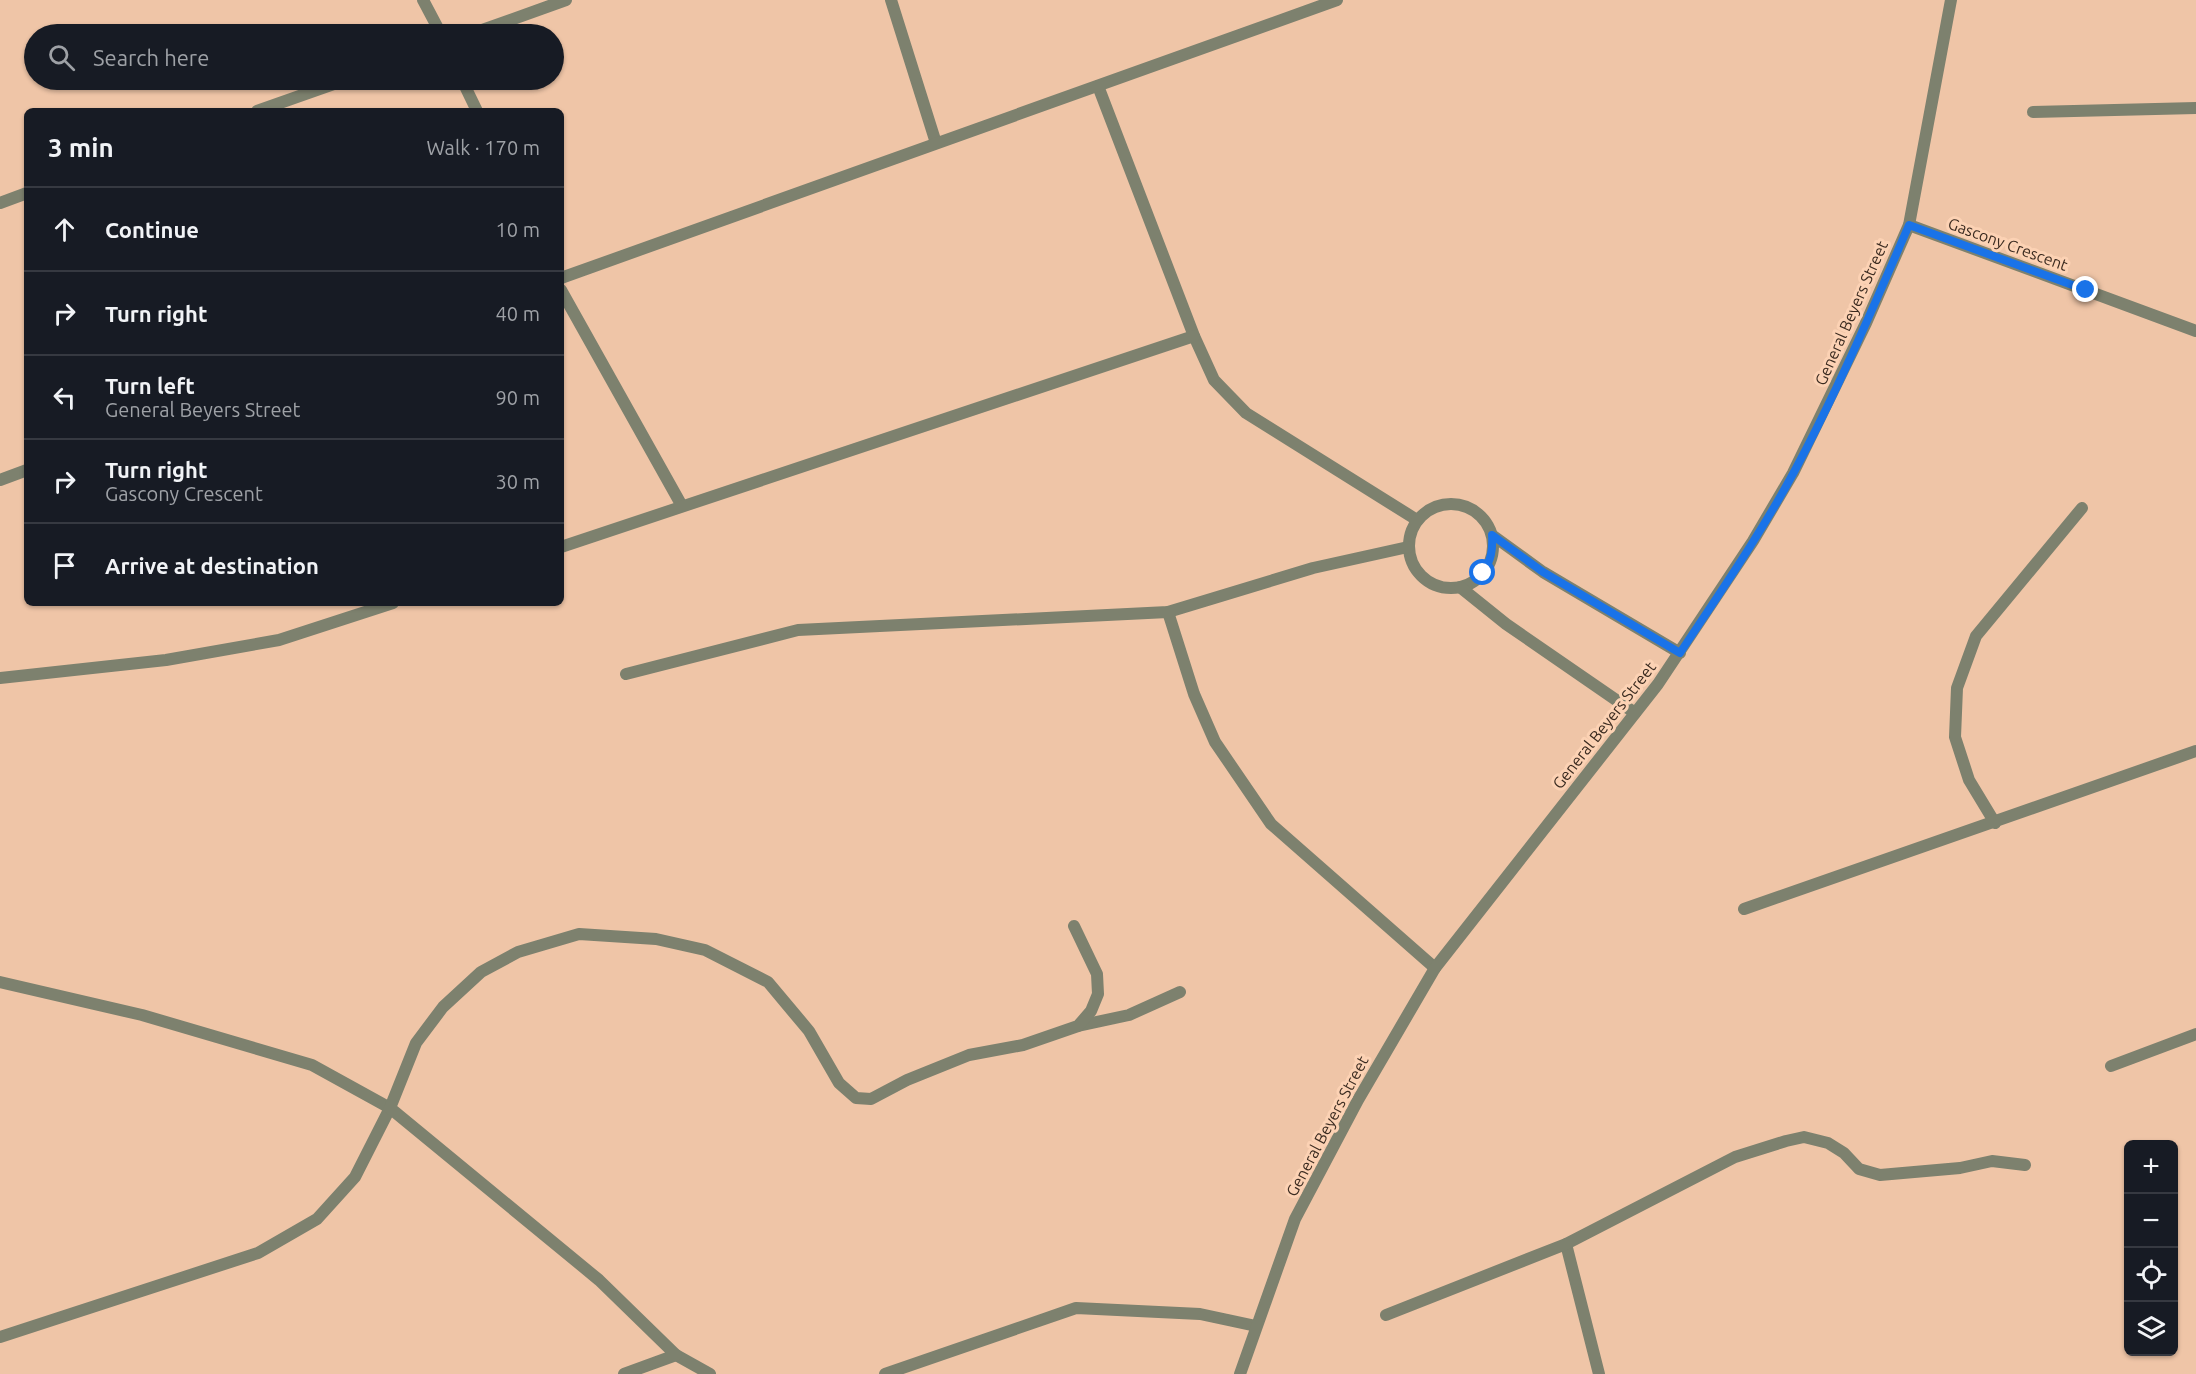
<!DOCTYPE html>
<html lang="en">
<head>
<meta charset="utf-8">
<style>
  :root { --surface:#171b24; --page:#242831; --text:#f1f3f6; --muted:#9ea1a6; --line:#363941 }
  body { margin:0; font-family:Ubuntu,sans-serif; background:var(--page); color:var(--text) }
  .controls { position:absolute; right:18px; bottom:18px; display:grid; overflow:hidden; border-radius:9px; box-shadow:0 2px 4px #0004 }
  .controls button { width:54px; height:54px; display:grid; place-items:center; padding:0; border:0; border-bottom:2px solid var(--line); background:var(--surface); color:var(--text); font:30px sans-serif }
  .stop { position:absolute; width:18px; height:18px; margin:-14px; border:4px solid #1a73e8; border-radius:50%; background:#fff }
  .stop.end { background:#1a73e8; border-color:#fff; box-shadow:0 2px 6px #0008 }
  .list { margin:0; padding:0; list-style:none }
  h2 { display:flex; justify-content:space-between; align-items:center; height:78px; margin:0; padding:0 24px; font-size:26px }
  h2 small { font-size:20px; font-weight:400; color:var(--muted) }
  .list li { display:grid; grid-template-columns:39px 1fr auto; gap:18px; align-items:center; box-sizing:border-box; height:84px; padding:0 24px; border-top:2px solid var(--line) }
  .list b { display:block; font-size:22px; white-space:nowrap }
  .list p { margin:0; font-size:20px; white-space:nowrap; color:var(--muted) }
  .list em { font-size:20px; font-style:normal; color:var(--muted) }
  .icon { flex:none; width:33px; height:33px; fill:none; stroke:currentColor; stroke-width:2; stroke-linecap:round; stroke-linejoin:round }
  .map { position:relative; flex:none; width:2196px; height:1374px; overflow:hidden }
  .search { position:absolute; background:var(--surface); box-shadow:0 2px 4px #0004; left:24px; top:24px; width:540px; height:66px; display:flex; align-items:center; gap:15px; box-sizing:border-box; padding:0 21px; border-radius:33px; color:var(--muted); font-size:22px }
  .panel { position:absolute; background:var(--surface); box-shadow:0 2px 4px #0004; left:24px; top:108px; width:540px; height:498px; border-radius:9px }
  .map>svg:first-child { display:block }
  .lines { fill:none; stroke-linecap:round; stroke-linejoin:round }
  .service { stroke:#7d816e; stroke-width:12 }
  .minor { stroke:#7d816e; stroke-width:12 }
  .route { stroke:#1a73e8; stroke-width:8 }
  .labels { text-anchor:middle; stroke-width:6; stroke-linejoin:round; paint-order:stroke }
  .street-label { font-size:16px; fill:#3b2b20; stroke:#fcd2b4 }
</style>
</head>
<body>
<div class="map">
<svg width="2196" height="1374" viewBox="0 0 2196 1374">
  <rect width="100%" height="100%" fill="#efc5a7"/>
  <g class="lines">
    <g class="service">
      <path d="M423,0L441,34"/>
      <path d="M891,0L936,143"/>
      <path d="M471,34L566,0"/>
      <path d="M462,80L477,111"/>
      <path d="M1098,86L1194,336L1214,380L1246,413L1417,520"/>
      <path d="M257,111L345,80"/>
      <path d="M2033,112L2196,108"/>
      <path d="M0,203L27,193"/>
      <path d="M561,278L1337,0"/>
      <path d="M561,290L682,506"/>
      <path d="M0,480L27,470"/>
      <circle cx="1451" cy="546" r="42"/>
      <path d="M1492,535L1543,572L1680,653"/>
      <path d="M561,547L1194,336"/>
      <path d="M1460,587L1506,624L1635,713"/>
      <path d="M1168,612L1194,694L1215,742L1271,824L1435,968"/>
      <path d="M626,674L798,630L1168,612L1313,568L1408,547"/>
      <path d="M0,678L166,660L279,640L393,603"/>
      <path d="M1995,823L1969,780L1955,737L1957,688L1976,636L2082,508"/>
      <path d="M1744,909L2196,751"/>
      <path d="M0,982L142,1015L312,1065L390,1108L355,1177L317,1219L258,1253L0,1337"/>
      <path d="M1078,1026L1129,1015L1180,992"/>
      <path d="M2111,1066L2196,1034"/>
      <path d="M1566,1244L1599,1374"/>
      <path d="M1386,1315L1566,1244L1735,1157L1786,1141L1804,1137L1828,1143L1844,1153L1859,1169L1880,1175L1960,1168L1992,1161L2025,1165"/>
      <path d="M676,1355L710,1374"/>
      <path d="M624,1374L676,1355L599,1280L390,1108L416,1043L443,1007L481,972L518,952L579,934L656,939L705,950L768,982L809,1031L839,1083L856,1098L871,1099L907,1080L969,1055L1023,1045L1078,1026L1091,1011L1098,994L1097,974L1074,926"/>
      <path d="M885,1374L1076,1308L1200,1314L1256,1326"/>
    </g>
    <g class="minor">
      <path d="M1909,225L2196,331"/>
      <path d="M1240,1374L1295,1219L1358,1100L1435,968L1658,684L1753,541L1793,473L1866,323L1909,225L1951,0"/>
    </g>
  </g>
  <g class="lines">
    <path class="route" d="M1483,573C1491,560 1493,550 1492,535L1543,572L1680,653C1719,594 1760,535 1794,472C1837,392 1873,308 1909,225L2086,290"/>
  </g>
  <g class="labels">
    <g class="street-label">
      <text transform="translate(2008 244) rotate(20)" y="6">Gascony Crescent</text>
      <text transform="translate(1851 313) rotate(-66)" y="6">General Beyers Street</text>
      <text transform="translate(1604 725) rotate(-52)" y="6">General Beyers Street</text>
      <text transform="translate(1327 1126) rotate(-62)" y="6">General Beyers Street</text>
    </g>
  </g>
</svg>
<div class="controls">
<button>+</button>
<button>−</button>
<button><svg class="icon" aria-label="locate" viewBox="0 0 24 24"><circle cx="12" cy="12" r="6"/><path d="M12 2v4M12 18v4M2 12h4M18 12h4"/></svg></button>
<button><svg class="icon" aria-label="layers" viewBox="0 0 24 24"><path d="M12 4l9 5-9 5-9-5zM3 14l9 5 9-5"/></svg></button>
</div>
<div class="stop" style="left:1483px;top:573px"></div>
<div class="stop end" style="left:2086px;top:290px"></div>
<div class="search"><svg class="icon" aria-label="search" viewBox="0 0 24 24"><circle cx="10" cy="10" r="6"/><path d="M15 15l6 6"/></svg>Search here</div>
<section class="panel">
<h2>3 min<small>Walk · 170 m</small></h2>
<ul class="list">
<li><svg class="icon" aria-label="ahead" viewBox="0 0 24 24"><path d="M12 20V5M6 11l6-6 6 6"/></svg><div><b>Continue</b></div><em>10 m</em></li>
<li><svg class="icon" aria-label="right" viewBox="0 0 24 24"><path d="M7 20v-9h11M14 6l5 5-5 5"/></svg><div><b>Turn right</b></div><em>40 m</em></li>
<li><svg class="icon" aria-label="left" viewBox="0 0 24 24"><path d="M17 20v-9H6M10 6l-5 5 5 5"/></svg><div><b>Turn left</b><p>General Beyers Street</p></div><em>90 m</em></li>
<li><svg class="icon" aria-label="right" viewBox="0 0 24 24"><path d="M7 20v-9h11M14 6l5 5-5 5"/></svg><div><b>Turn right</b><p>Gascony Crescent</p></div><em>30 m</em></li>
<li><svg class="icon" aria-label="arrive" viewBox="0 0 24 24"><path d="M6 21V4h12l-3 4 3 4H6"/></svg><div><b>Arrive at destination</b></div></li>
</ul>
</section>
</div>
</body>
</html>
